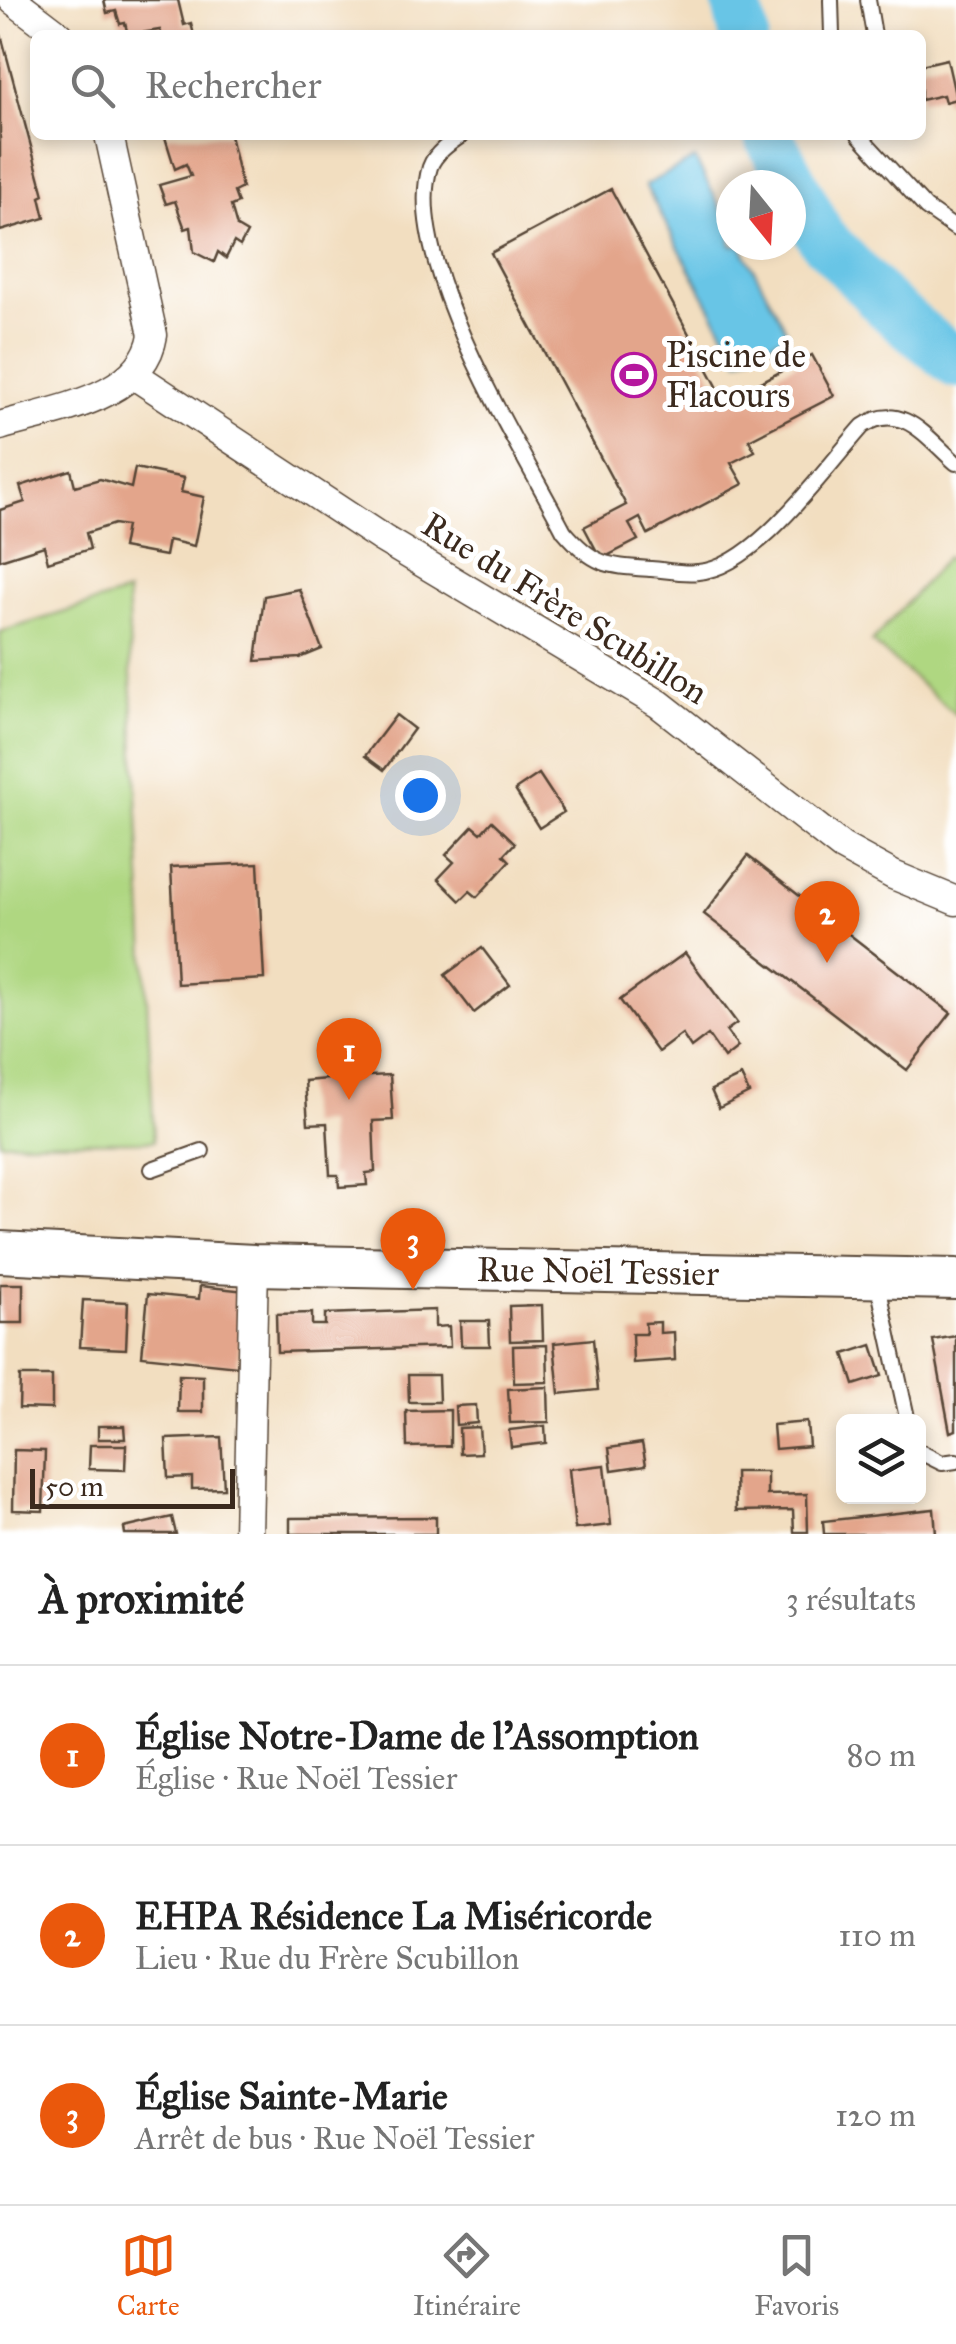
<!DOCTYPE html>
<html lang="fr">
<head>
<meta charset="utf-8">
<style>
  :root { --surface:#fff; --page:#f6f6f6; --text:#222; --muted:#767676; --line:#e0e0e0; --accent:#ea580c }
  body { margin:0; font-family:"IM FELL Great Primer",serif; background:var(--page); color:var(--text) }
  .controls { position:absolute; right:30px; bottom:30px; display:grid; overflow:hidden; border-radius:15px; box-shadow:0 5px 15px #0003 }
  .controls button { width:90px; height:90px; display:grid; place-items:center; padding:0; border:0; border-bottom:2px solid var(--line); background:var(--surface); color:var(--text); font:50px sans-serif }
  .compass { position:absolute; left:716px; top:170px; width:90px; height:90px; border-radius:50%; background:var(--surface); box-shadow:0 5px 15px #0003; rotate:162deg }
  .scale { position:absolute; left:30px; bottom:25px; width:205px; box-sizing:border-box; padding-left:10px; border:5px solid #3b2a1e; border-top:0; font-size:28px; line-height:35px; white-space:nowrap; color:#3b2a1e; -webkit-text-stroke:8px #fff; paint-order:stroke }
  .you { position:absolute; left:420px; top:795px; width:35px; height:35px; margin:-25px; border:8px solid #fff; border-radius:50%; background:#1a73e8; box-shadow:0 0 0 15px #1a73e833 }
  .badge { display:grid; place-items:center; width:65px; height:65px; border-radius:50%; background:var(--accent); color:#fff; font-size:32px; font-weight:700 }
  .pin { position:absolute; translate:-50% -82px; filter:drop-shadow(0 2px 5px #0008) }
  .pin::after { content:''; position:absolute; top:52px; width:35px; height:30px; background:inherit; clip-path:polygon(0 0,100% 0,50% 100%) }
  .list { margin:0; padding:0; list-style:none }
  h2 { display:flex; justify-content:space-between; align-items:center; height:130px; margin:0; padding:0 40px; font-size:42px }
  h2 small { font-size:32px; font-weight:400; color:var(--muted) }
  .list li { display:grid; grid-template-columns:65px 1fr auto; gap:30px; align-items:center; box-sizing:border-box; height:180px; padding:0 40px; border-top:2px solid var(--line) }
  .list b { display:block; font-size:38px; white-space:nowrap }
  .list p { margin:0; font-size:32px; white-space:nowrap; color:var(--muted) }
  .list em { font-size:32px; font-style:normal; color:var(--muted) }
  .icon { flex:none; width:55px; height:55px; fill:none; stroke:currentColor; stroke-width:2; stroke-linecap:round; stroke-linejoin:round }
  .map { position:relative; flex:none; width:956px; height:1534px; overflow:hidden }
  .search { position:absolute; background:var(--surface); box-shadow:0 5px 15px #0003; left:30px; right:30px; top:30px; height:110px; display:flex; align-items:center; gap:25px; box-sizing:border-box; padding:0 35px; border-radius:15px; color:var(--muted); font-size:38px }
  .sheet { height:670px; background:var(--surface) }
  nav { display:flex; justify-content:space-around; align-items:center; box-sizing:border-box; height:140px; border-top:2px solid var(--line); background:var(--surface); font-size:28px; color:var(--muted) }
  nav a { display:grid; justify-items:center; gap:5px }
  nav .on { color:var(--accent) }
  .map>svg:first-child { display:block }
  .green { fill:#afd781; stroke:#758050; stroke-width:2.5 }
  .water { fill:#68c5e6; stroke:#527882; stroke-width:2.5 }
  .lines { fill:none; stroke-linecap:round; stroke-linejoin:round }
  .river { stroke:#68c5e6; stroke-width:50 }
  .building { fill:#e3a58b }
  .service-casing { stroke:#564536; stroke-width:18 }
  .minor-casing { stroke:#564536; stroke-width:31 }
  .secondary-casing { stroke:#564536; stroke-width:44 }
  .service { stroke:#fff; stroke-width:14 }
  .minor { stroke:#fff; stroke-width:28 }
  .secondary { stroke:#fff; stroke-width:40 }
  .labels { text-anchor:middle; stroke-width:10; stroke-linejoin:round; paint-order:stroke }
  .poi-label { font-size:35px; fill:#3b2a1e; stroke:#fff; text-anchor:start }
  .street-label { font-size:35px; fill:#3b2a1e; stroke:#fff }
</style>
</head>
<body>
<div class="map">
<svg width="956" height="1534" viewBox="0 0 956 1534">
  <rect width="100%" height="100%" fill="#fff"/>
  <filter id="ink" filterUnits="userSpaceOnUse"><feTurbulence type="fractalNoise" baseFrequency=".01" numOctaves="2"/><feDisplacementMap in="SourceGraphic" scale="20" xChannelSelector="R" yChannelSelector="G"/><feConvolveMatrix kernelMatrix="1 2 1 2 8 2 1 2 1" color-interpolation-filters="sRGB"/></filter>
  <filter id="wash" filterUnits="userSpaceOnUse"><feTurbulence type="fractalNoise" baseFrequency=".0048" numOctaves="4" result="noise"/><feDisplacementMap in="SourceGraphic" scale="40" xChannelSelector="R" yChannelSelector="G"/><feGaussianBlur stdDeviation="2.25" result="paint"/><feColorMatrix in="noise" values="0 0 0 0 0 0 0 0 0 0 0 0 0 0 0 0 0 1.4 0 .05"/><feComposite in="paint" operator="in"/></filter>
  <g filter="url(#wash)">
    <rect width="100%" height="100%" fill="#f2dec0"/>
    <g class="green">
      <path d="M947,557L956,565V715L872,642Z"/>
      <path d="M127,593L154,1141L0,1142V632Z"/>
    </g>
    <path class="water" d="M695,159L731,227V245H741L788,333L739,360L645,185Z"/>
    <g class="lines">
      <g class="river">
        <path d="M736,0L744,35"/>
        <path d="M768,135L821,237L888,307L956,363"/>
      </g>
    </g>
    <g id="blocks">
      <g class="building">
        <path d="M104,0H178L184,25L191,23L194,35H162L160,30L128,35L125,23L120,24L116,11L107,13Z"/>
        <path d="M0,31L44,195L40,197L45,218L0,231Z"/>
        <path d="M947,59L956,99L945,102L943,95L921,100V65Z"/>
        <path d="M171,135H230L242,188L234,192L238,203L231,206L237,227L247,233L240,246L234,242L226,258L218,252L214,262L194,252L191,227L185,229L175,201L166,204L159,185L191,176L186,164L175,169L165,137Z"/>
        <path d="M611,189L725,401L812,355L834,396L749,440L755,451L731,463L743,484L648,534L640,518L629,524L638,540L601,559L584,527L626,505L491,253Z"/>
        <path d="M135,468L184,478L181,492L204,497L194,546L168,540L165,556L122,548L126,526L114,524L86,533L90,549L48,562L44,546L0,560V510L25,502L20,486L71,470L75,486L100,479L131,488Z"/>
        <path d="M299,589L322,649L300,658L256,661L264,596Z"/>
        <path d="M396,715L414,729L384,770L365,756Z"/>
        <path d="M539,774L564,812L539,828L515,790Z"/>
        <path d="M492,821L515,843L504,855L510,861L477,897L470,891L460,901L438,879L454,862L446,855L473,826L481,833Z"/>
        <path d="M748,856L951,1013L907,1070L704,914Z"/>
        <path d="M258,863L264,979L177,984L171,867Z"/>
        <path d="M482,948L510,985L474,1013L445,975Z"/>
        <path d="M685,953L737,1023L726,1031L738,1047L724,1058L708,1035L691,1048L682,1034L658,1052L620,1000Z"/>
        <path d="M358,1027L359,1048L370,1076L390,1075L393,1120L373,1121L375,1172L366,1173L367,1185L339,1187L338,1175H330L327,1123L308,1124L305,1081L327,1079L333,1028Z"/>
        <path d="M741,1076L749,1093L719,1108L711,1090Z"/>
        <rect x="0" y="1284" width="23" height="39"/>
        <path d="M200,1286L246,1291L237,1366L142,1356L148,1294L199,1299Z"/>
        <path d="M83,1300L128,1302L126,1349L80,1347Z"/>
        <path d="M542,1305L543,1340L510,1341L509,1306Z"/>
        <path d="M435,1310V1327L449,1326L450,1347L277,1352L276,1314L312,1313V1325H325V1314Z"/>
        <path d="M460,1321H489L490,1346H461Z"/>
        <path d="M660,1322V1333L674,1332L675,1360L633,1363L632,1334H646L645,1323Z"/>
        <path d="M956,1336V1430L950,1432L933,1340Z"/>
        <path d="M593,1339L598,1390L559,1394L554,1343Z"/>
        <path d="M547,1345L548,1382L514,1383L513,1346Z"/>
        <path d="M872,1345L882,1376L854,1385L844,1354Z"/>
        <path d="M179,1375L203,1376V1412H178Z"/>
        <path d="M408,1375H438L439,1402H409Z"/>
        <path d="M20,1376H52V1409L19,1408Z"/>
        <path d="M548,1387L549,1422L510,1423L508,1389Z"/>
        <path d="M476,1405L477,1423L456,1425L455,1406Z"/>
        <path d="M450,1410V1446L407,1447L406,1411Z"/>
        <path d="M807,1422L809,1446L775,1449L773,1425Z"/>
        <path d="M98,1426H124L125,1439H98Z"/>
        <path d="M545,1426L546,1443L511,1447L509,1430Z"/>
        <path d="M479,1427L481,1453L460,1454L459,1428Z"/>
        <path d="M221,1437L224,1488L192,1489V1477L168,1478L166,1439Z"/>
        <path d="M642,1443L646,1465L612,1470L609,1448Z"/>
        <path d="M90,1445H126L125,1470L89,1469Z"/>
        <path d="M14,1450L45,1451L43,1511L13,1510Z"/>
        <path d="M605,1465L611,1525L575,1529L569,1469Z"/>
        <path d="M735,1472H767V1495L807,1494L808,1532H794L793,1510L736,1511Z"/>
        <path d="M934,1509L936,1534H824L823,1521Z"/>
        <path d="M172,1517L176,1534H125L124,1528Z"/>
        <path d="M436,1517V1534H290V1518Z"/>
      </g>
    </g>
  </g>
  <g filter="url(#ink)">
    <use href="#blocks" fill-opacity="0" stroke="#564536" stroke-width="2.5"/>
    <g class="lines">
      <defs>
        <g id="service">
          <path d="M831,0L832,35"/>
          <path d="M868,0L874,35"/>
          <path d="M462,135C450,143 435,153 430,167C401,258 521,448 564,531C594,566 607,566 651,569C666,570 683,574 698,572C756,568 825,468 863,426C902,400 927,438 956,463"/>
          <path d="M859,135L926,208L956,229"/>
          <path d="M152,1169L202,1151"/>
          <path d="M877,1281L908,1422"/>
          <path d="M918,1451L942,1463L956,1461"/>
        </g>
        <g id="minor">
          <path d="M13,0L59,35"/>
          <path d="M134,375L383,539L659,704L842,847L893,875L956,901"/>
          <path d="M0,426C52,410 143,399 153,335L109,135"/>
          <path d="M248,1534L254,1265"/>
        </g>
        <path id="secondary" d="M0,1252L254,1265L956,1279"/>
      </defs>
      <use href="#service" class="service-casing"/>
      <use href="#minor" class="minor-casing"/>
      <use href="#secondary" class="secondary-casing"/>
      <use href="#service" class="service"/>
      <use href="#minor" class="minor"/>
      <use href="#secondary" class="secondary"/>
    </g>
  </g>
  <defs>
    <symbol id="stadium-ring" viewBox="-11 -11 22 22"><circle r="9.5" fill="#fff" stroke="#b5179e" stroke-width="1.5"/><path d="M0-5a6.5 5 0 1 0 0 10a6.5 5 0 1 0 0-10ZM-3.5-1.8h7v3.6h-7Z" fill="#b5179e"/></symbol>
  </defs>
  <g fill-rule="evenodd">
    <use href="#stadium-ring" x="609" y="350" width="50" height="50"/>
  </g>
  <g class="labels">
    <g class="poi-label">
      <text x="666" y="367">Piscine de<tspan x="666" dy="40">Flacours</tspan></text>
    </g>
    <g class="street-label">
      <text transform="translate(565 608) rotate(32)" y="12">Rue du Frère Scubillon</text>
      <text transform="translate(598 1271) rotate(1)" y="12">Rue Noël Tessier</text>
    </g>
  </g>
</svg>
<div class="controls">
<button><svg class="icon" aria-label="layers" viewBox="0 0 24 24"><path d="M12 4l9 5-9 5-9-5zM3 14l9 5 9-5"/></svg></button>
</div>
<svg class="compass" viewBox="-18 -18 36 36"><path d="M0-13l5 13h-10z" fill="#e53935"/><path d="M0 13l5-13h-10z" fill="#767676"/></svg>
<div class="scale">50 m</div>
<div class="you"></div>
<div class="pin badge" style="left:349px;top:1100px">1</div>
<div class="pin badge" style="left:827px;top:963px">2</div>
<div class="pin badge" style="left:413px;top:1290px">3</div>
<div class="search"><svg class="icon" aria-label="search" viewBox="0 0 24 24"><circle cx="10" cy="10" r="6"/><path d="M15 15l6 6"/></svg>Rechercher</div>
</div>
<section class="sheet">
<h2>À proximité<small>3 résultats</small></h2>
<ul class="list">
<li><span class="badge">1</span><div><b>Église Notre-Dame de l'Assomption</b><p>Église · Rue Noël Tessier</p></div><em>80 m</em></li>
<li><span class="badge">2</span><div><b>EHPA Résidence La Miséricorde</b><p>Lieu · Rue du Frère Scubillon</p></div><em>110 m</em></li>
<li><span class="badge">3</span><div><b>Église Sainte-Marie</b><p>Arrêt de bus · Rue Noël Tessier</p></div><em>120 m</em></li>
</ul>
</section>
<nav>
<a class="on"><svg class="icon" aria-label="map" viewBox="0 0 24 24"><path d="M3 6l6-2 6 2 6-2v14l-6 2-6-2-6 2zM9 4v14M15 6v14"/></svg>Carte</a>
<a><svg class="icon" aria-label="directions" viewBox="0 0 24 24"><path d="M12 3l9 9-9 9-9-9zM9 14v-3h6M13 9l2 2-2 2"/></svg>Itinéraire</a>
<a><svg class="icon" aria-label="saved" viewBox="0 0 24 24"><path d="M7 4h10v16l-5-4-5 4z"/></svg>Favoris</a>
</nav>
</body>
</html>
